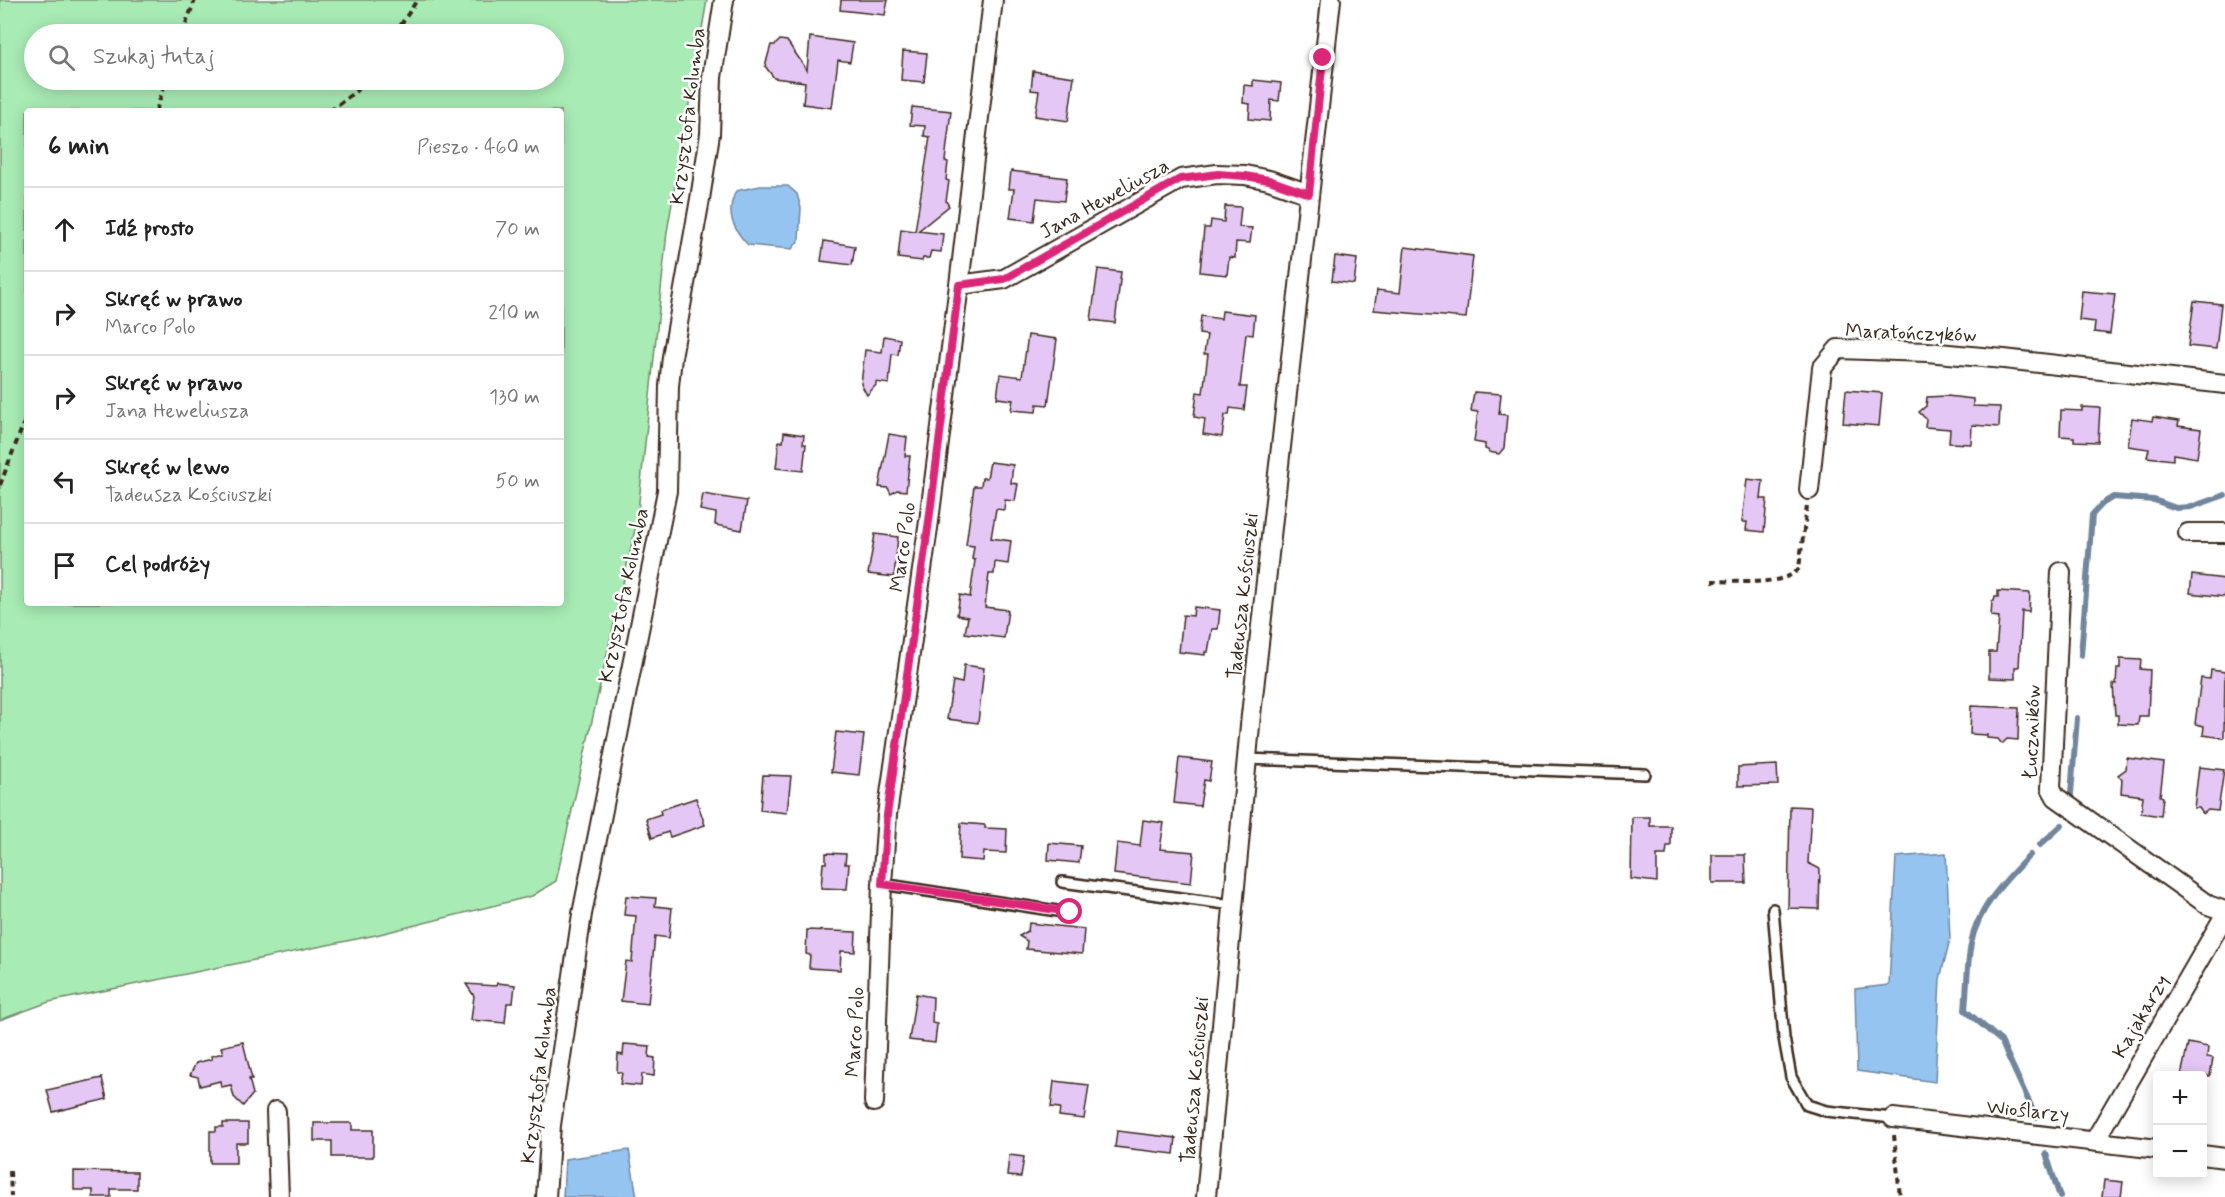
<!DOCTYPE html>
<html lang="pl">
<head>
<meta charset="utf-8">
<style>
  :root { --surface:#fff; --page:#f6f6f6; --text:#222; --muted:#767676; --line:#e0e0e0 }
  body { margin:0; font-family:Mynerve,sans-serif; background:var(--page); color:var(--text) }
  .controls { position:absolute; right:18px; bottom:18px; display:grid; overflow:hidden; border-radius:6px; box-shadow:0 3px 15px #0003 }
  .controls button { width:54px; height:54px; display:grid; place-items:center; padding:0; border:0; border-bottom:2px solid var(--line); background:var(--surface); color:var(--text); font:30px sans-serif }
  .stop { position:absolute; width:18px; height:18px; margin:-14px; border:4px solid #db2777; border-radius:50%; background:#fff }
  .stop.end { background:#db2777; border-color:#fff; box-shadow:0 2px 6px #0008 }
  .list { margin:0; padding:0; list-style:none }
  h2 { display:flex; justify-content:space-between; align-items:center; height:78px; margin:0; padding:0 24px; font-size:26px }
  h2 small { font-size:20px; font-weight:400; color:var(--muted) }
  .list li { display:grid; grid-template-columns:39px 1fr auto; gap:18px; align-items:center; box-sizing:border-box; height:84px; padding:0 24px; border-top:2px solid var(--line) }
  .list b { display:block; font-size:22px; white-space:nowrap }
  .list p { margin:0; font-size:20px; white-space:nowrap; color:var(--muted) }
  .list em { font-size:20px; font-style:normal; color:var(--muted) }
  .icon { flex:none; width:33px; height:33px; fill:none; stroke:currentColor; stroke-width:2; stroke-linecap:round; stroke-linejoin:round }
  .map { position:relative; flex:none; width:2225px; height:1197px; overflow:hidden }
  .search { position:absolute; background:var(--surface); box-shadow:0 3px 15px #0003; left:24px; top:24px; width:540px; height:66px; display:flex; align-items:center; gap:15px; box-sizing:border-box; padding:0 21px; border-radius:33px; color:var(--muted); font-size:22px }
  .panel { position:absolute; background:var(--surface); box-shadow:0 3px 15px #0003; left:24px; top:108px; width:540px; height:498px; border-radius:6px }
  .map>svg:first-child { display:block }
  .green { fill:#a8ebb5; stroke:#728a6a; stroke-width:1.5; fill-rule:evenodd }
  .water { fill:#95c4f0; stroke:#71869c; stroke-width:1.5 }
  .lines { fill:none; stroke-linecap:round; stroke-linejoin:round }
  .stream { stroke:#71869c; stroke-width:6 }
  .building { fill:#e4c7f5; stroke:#3b2a1e; stroke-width:1.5 }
  .service-casing { stroke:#3b2a1e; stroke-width:14 }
  .minor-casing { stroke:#3b2a1e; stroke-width:22 }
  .path { stroke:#3b2a1e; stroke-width:4; stroke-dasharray:6 4.5; stroke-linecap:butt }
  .service { stroke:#fff; stroke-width:9 }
  .minor { stroke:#fff; stroke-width:18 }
  .route { stroke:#db2777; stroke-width:8 }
  .labels { text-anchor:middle; stroke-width:5; stroke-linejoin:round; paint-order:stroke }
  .street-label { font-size:20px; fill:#3b2a1e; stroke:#fff }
</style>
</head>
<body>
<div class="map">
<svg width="2225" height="1197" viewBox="0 0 2225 1197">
  <rect width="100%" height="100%" fill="#fff"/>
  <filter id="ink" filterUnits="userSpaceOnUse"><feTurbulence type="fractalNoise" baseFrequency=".0167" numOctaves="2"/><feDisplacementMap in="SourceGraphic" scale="12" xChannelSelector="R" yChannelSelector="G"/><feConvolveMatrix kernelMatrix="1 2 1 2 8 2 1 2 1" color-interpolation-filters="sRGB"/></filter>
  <g filter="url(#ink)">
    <path class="green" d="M0,0H707L667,232L637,521L556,881L532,896L376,935L49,1002L0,1020ZM34,34H554V80H34ZM27,111H561V603H27Z"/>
    <g class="water">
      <path d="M760,186H788L797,194L801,208L799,240L792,249L748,245C733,229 725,213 736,191Z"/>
      <path d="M1946,853L1950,939L1940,979L1935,1082L1857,1071L1855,989L1889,985L1896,857Z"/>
      <path d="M629,1150L637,1197H563L565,1159Z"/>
    </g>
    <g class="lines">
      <g class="stream">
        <path d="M2081,655L2092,515L2102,504L2113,497L2154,500L2176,508L2191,507L2225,495"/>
        <path d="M2071,794L2077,718"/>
        <path d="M2040,845L2062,825"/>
        <path d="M2030,855C2006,879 1977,909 1971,944C1967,965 1967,988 1965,1010L2001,1041L2036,1117"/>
        <path d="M2046,1154L2060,1197"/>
      </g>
    </g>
    <g class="building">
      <path d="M841,0H888L885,15L840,10Z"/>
      <path d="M810,37L853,43L850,62L838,60L832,108L803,104L805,82L774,78L765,66L771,45H775L780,40L787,41L807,70Z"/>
      <path d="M903,51L927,53L924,82L901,80Z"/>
      <path d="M1033,71L1074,77L1068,121L1035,116L1039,91L1031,90Z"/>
      <path d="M1253,80L1281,83L1279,101L1271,100L1270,121L1249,119L1250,104L1243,103L1244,85L1253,86Z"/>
      <path d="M912,107L951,111L945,161L948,162L946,180L949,181L946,201L949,206L918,231L943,234L941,252L931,251L929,258H923L922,261L898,258L901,229L915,231L930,137L924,136L925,126L910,125Z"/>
      <path d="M1011,171L1067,178L1064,201L1037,198L1034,221L1010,218L1014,189H1009Z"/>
      <path d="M1225,206L1241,207L1239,227L1252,228L1250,243L1236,242L1235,258L1229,257L1227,275L1200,272L1204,228H1210L1211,220L1224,222Z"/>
      <path d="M824,241L855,246L852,265L821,261Z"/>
      <path d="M1405,247L1473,256L1466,318L1374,310L1377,290L1400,293Z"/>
      <path d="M1335,256L1357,259L1354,284L1332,281Z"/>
      <path d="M1098,269L1121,272L1115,323L1091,320Z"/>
      <path d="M2082,291L2115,294L2110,334L2094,332L2095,322L2079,320Z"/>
      <path d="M2194,301L2221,304L2216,349L2188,346Z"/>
      <path d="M1222,311L1255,315L1253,335L1246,334L1240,387H1247L1244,410L1230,408L1229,415H1225L1222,437L1203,434L1205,419L1194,417L1197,392L1203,393L1208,354H1204L1207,335L1199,334L1201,316L1221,319Z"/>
      <path d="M1028,335L1057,339L1048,405L1037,404L1036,412L1011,410L1013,400L997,398L1000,374L1022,377Z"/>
      <path d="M884,336L900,339L898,355L892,354L889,384L876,382V385L867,395L861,384L865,350L882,352Z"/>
      <path d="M1846,390L1882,393L1879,426L1843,423Z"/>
      <path d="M1474,392L1501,394L1499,414L1507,415L1504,448L1499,454L1489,452L1488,450L1485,449V444L1474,442L1478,412L1471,411Z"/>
      <path d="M1947,396L1973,399V406L2000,407L1999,427L1972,425L1971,444L1949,443L1950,429L1925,427L1926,419L1919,412L1926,406L1927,397Z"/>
      <path d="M2082,407L2100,408L2098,442L2074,441V437L2060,436L2061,410L2082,411Z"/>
      <path d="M2153,417L2179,421L2178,426L2201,429L2197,458L2173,454V460L2147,457L2149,449L2128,446L2132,418L2152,421Z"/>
      <path d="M784,432L804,435L803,444H806L803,471L776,468L779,441L783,442Z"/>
      <path d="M889,434L907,437L905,456H910L906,491L897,490L891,494L888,488L879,487Z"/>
      <path d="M990,462L1013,465L1011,483L1018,484L1015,501L1005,500L1004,510L996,509L991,538L1011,541L1008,564L995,562L994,574H989L985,607L1008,610L1004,638L965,633L968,617L957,615L960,595L970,597L975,560L972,559L974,546L966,545L974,486H981L982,478H987Z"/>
      <path d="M1747,479L1763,481L1761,499H1767L1764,532L1746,530L1747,522H1742Z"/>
      <path d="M703,494L747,501L742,530L715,525L716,513L700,510Z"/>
      <path d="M875,534L898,537L894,577L868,574Z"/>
      <path d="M2192,575L2225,579V597L2190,593Z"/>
      <path d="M1998,591L2030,593L2029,612L2022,611L2019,667H2015V679L1989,678V652H1996L1999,617L1991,616L1992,601H1994L1995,597H1998Z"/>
      <path d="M1194,607L1220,610L1218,629H1212L1208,652H1205V655L1179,652L1183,615L1193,616Z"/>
      <path d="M2120,659L2141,660L2140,669L2150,670L2148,716H2139L2138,725L2118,724V715H2115L2113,684H2116L2117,668H2120Z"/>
      <path d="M964,665L984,668L978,723L947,719L953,681L962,683Z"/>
      <path d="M2211,670L2225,672L2224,738L2203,735L2204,726L2195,724L2201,678L2210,679Z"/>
      <path d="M1971,706L2019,708L2018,740L2007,739L2002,744L1998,739L1987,738V735L1970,734Z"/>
      <path d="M836,732L864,735L859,775L831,772Z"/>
      <path d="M1179,758L1212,762L1209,781L1204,780L1200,806L1174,803Z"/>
      <path d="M2127,758L2164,763L2160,796L2163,797L2161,816L2141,813L2143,796L2121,793L2122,780L2118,775L2126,769Z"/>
      <path d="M1777,765L1778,785L1738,786V767Z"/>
      <path d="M2199,767L2224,770L2218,811L2208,810L2203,814L2199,808H2194Z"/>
      <path d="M763,775L791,776L787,813L760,810Z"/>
      <path d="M696,798L705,825L670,837L668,832L652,838L646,819L661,814L660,810Z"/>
      <path d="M1790,806L1811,807L1808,863L1820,869L1819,909L1788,908Z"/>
      <path d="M1632,817H1650V826H1671V846H1667L1666,855H1657V882L1631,879Z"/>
      <path d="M1143,820L1164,823L1160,849L1194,852L1191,883L1114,874L1117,843L1140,846Z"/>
      <path d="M961,823L985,825V828L1007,829L1006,853L984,852L983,861L959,859Z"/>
      <path d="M1049,843L1081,846L1079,863L1048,860Z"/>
      <path d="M826,853L846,854L845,864H849L847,889L821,888L823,863H826Z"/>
      <path d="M1712,855H1745L1746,883H1712Z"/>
      <path d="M626,896L656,898L655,906L672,908L669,938L655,936L648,1004L621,1001L626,961L632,962L636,916L624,915Z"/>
      <path d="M1029,923L1084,929L1082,954L1026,949L1027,941L1019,936L1028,931Z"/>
      <path d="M807,930L856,932L855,952L841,951L840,970L809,968L810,955L806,954Z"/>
      <path d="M497,983L515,985L513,1003H507L505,1023L471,1020L474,996L466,984L496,986Z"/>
      <path d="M916,994L933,997L932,1023L937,1024L935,1043L909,1040Z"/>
      <path d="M243,1042L252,1079H249L253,1094L243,1106L234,1097L231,1085L221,1087L220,1081L200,1086L198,1077L190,1075L196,1063L212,1059L211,1056L223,1053L221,1047Z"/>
      <path d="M2188,1043L2208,1047L2207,1057L2213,1058L2210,1076H2181Z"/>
      <path d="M624,1044L650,1046L649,1057L655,1058L654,1076L642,1074L641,1086L620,1084L622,1073L617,1072L618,1054L623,1055Z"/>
      <path d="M102,1078L107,1099L53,1112L47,1090Z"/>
      <path d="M1054,1081L1089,1085L1084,1119L1059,1116L1060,1108L1051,1107Z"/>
      <path d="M223,1123H248V1143H236V1163H210V1131H216V1127H223Z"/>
      <path d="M314,1123H352V1130H373V1157H332V1141H314Z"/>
      <path d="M1117,1131L1176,1138L1174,1154L1115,1147Z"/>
      <path d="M1009,1155L1024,1157L1021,1177L1007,1176Z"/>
      <path d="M74,1171L137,1172V1189H111V1197H93V1190H74Z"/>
      <path d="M2104,1180L2123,1182L2121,1197H2102Z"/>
    </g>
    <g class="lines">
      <defs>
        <g id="service">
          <path d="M1247,759L1645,774"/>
          <path d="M1062,882L1233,905"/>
          <path d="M882,884L1070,913"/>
          <path d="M1773,909L1784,1038L1791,1077L1807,1105L1826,1111L1893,1118"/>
        </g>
        <g id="minor">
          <path d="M959,285L1004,279L1181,179L1217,174L1245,175L1269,180L1309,194"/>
          <path d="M1809,490L1822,368L1838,349L1927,352L2004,359L2225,384"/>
          <path d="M2188,533H2225"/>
          <path d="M2061,572L2051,788L2056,797L2208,905L2225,911"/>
          <path d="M874,1102L882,884L887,815L929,521L959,285L993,0"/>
          <path d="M276,1111L279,1197"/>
          <path d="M1893,1118L2158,1149"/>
          <path d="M2095,1140L2225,915"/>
          <path d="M2202,1155L2225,1158"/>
          <path d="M546,1197L551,1125L582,914L667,491L669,386L672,357L700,199L710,134L712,77L724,0"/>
          <path d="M1206,1197L1251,715L1331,0"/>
        </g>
      </defs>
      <use href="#service" class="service-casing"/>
      <use href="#minor" class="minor-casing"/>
      <g class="path">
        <path d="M182,34L195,0"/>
        <path d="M395,34L417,0"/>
        <path d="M156,111L166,80"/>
        <path d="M330,111L356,91L364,80"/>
        <path d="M0,485L27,415"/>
        <path d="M1712,581C1733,581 1787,587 1799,568L1807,506"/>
        <path d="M1894,1135L1900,1197"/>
        <path d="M10,1171L11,1197"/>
      </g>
      <use href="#service" class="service"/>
      <use href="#minor" class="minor"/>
    </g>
  </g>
  <g class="lines" filter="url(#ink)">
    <path class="route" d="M1070,912L882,884L887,815L929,521L959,285L1004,279L1180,179L1218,174L1245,176L1269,180L1309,194L1323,58"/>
  </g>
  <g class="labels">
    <g class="street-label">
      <text transform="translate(687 116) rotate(-83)" y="7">Krzysztofa Kolumba</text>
      <text transform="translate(1104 198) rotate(-29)" y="7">Jana Heweliusza</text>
      <text transform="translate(1911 332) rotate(2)" y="7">Maratończyków</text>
      <text transform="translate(902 547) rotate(-82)" y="7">Marco Polo</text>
      <text transform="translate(623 595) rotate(-78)" y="7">Krzysztofa Kolumba</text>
      <text transform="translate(1242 596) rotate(-84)" y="7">Tadeusza Kościuszki</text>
      <text transform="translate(2031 732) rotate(-88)" y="7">Łuczników</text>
      <text transform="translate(2140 1016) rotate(-60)" y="7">Kajakarzy</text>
      <text transform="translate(854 1032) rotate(-87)" y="7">Marco Polo</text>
      <text transform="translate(538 1075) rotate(-83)" y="7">Krzysztofa Kolumba</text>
      <text transform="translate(1194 1080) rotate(-85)" y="7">Tadeusza Kościuszki</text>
      <text transform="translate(2028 1110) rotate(6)" y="7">Wioślarzy</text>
    </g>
  </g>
</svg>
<div class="controls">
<button>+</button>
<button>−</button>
</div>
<div class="stop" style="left:1070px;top:912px"></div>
<div class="stop end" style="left:1323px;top:58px"></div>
<div class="search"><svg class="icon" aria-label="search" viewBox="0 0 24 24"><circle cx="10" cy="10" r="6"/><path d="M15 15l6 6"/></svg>Szukaj tutaj</div>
<section class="panel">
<h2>6 min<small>Pieszo · 460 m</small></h2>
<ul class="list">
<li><svg class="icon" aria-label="ahead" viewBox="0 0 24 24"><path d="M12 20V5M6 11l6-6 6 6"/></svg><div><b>Idź prosto</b></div><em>70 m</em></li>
<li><svg class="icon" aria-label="right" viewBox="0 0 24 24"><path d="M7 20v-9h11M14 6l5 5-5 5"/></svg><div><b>Skręć w prawo</b><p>Marco Polo</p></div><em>210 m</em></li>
<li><svg class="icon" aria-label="right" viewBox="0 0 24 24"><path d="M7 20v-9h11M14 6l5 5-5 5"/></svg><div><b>Skręć w prawo</b><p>Jana Heweliusza</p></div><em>130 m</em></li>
<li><svg class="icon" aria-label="left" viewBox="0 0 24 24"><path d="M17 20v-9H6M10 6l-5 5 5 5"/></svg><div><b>Skręć w lewo</b><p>Tadeusza Kościuszki</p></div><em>50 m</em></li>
<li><svg class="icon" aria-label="arrive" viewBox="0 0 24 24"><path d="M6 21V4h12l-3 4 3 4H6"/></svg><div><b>Cel podróży</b></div></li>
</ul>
</section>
</div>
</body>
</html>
